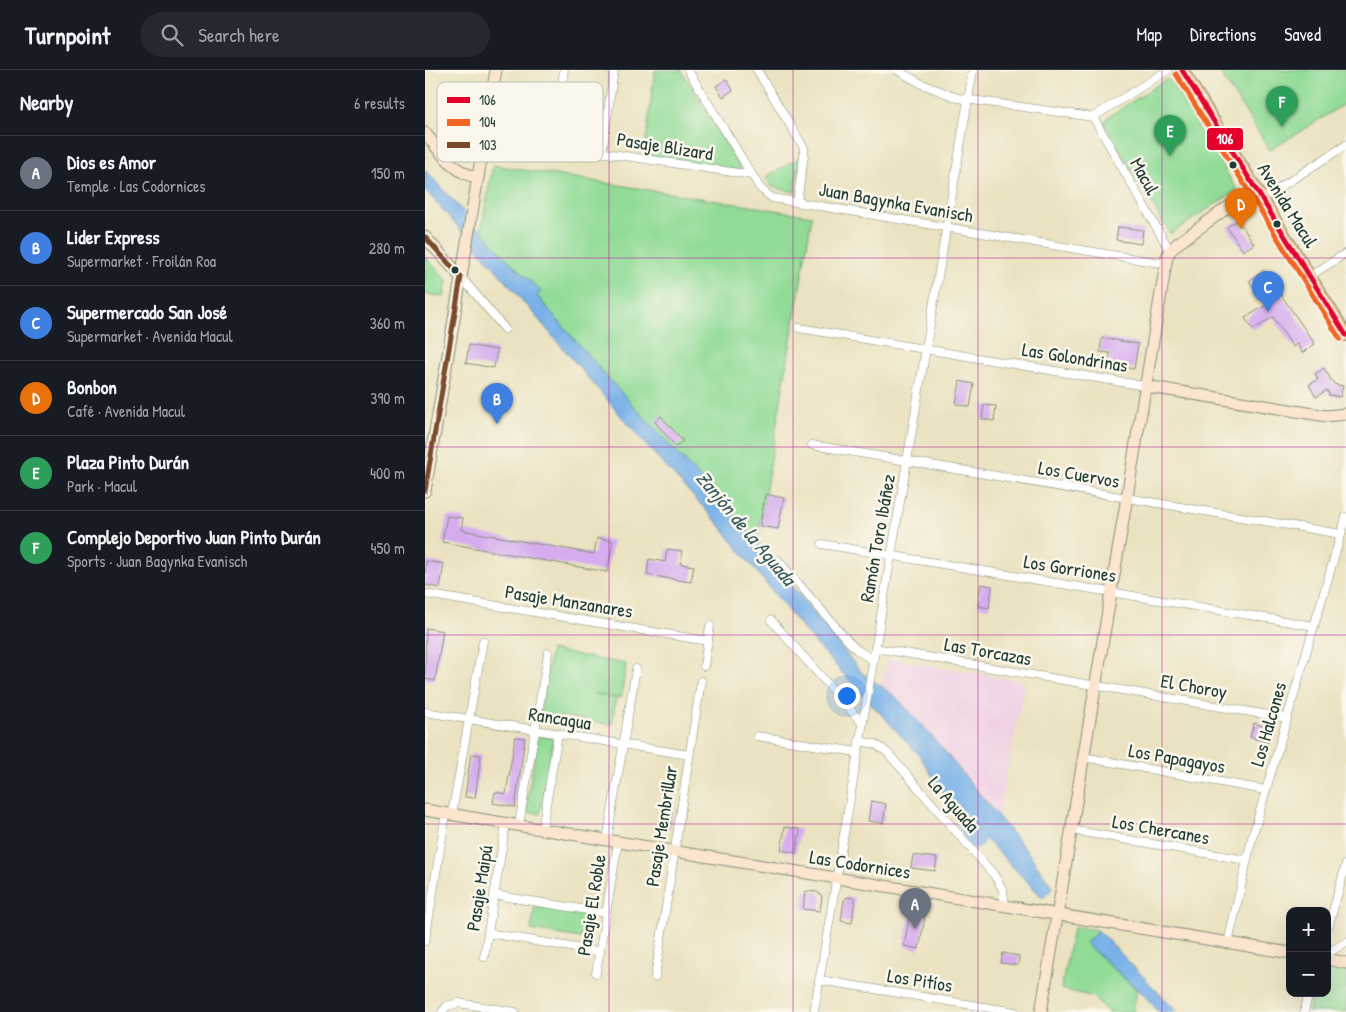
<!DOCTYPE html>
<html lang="en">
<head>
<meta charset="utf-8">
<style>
  :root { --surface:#171b24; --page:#242831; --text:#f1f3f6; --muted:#9ea1a6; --line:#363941; --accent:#ea580c }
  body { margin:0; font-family:"Patrick Hand",sans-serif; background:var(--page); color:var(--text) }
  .controls { position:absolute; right:15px; bottom:15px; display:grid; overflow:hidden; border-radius:10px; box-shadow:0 5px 20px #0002 }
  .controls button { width:45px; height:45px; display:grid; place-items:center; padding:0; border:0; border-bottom:1px solid var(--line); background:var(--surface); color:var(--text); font:25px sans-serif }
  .you { position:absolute; left:421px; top:625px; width:18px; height:18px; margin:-12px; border:4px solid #fff; border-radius:50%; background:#1a73e8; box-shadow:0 0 0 8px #1a73e833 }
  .badge { display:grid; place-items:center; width:32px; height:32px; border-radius:50%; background:var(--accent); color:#fff; font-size:16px; font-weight:700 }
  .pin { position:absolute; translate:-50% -41px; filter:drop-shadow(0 1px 2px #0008) }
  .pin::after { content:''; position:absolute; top:26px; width:18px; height:15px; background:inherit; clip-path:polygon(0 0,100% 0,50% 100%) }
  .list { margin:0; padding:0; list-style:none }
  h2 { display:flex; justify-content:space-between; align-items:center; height:65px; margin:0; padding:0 20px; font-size:21px }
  h2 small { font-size:16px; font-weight:400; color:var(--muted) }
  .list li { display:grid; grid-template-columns:32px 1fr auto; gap:15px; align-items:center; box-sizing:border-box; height:75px; padding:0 20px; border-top:1px solid var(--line) }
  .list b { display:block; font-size:19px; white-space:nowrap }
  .list p { margin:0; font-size:16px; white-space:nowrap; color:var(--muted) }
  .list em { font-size:16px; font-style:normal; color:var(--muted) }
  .icon { flex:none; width:28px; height:28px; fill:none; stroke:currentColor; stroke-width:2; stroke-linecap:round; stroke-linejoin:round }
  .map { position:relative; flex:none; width:921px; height:942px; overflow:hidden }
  header { display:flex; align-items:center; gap:30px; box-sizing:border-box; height:70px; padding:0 25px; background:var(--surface); border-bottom:1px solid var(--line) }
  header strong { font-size:24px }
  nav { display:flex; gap:28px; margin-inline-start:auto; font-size:18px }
  .search { width:350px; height:45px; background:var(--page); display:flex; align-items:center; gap:12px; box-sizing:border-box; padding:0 18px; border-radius:28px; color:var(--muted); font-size:19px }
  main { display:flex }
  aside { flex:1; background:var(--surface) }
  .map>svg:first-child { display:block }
  .built { fill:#f0d0e5 }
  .green { fill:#91db96; stroke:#588c65 }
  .water { fill:#78b1e8; stroke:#4c778e }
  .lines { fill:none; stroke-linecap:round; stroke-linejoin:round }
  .river { stroke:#78b1e8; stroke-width:19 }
  .building { fill:#d6acef }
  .street-casing { stroke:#84907a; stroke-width:9 }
  .secondary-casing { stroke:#84907a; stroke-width:13 }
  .primary-casing { stroke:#84907a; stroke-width:14 }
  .street { stroke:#fff; stroke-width:8 }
  .secondary { stroke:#fbe5cf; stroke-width:11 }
  .primary { stroke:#f5bf86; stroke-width:12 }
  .bus-1-casing { stroke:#fbf7ec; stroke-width:9 }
  .bus-2-casing { stroke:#fbf7ec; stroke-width:9 }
  .bus-3-casing { stroke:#fbf7ec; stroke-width:9 }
  .bus-1 { stroke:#e4002b; stroke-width:5 }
  .bus-2 { stroke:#f26522; stroke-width:5 }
  .bus-3 { stroke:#7a4b2a; stroke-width:5 }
  .grid { fill:none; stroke:#b5179e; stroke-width:1; stroke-opacity:0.55 }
  .bus-dot { fill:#1f3d34; stroke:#fbf7ec; stroke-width:2 }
  .labels { text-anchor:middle; stroke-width:5; stroke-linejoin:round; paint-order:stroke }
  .street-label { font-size:19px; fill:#1f3d34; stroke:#fbf7ec }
  .water-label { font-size:20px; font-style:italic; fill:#355a61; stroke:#fbf7ec }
  .key { fill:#fbf7ec; stroke:#b9bfb5; stroke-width:1 }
  .key-label { font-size:14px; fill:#1f3d34 }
  .line-badge { stroke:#fbf7ec; stroke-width:2 }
  .badge-label { font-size:14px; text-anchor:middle; font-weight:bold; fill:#fff }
</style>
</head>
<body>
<header>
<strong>Turnpoint</strong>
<div class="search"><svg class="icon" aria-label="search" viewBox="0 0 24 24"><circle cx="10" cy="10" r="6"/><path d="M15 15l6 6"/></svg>Search here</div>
<nav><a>Map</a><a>Directions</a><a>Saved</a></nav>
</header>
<main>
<aside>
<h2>Nearby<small>6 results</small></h2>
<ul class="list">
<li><span class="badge" style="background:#6b7280">A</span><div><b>Dios es Amor</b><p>Temple · Las Codornices</p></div><em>150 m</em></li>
<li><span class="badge" style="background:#3f7fe0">B</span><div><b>Lider Express</b><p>Supermarket · Froilán Roa</p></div><em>280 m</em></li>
<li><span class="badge" style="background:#3f7fe0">C</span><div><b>Supermercado San José</b><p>Supermarket · Avenida Macul</p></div><em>360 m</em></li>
<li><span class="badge" style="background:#e8710a">D</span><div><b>Bonbon</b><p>Café · Avenida Macul</p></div><em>390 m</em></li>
<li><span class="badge" style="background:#2e9e5b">E</span><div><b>Plaza Pinto Durán</b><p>Park · Macul</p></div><em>400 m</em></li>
<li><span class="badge" style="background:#2e9e5b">F</span><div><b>Complejo Deportivo Juan Pinto Durán</b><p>Sports · Juan Bagynka Evanisch</p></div><em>450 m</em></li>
</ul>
</aside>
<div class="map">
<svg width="921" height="942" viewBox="0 0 921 942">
  <rect width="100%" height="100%" fill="#fbf7ec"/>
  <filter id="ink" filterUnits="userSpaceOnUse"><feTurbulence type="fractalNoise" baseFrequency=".02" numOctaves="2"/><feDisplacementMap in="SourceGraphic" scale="10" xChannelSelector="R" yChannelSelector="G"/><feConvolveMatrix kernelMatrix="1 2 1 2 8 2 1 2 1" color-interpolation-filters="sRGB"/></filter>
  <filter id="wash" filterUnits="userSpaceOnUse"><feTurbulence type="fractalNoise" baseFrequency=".0096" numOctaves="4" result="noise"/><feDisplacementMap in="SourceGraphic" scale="20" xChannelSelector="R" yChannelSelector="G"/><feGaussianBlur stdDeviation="1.12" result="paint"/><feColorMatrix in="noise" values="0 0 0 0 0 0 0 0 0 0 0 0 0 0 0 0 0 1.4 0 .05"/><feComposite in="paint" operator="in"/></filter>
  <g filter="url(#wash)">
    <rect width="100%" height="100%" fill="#eae2c0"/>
    <path class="built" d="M463,589L600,612L573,746L472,627L456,617Z"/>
    <g class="green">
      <path d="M230,0H256L317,101L219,85Z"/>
      <path d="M793,0H921V33L845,80Z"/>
      <path d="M740,10H745L812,120L745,164L679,53L683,47Z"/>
      <path d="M375,87L370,122L347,117L341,107Z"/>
      <path d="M68,95L387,146L340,424L333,466L330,471L321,458L182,307L112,226L116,221L86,193L56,161Z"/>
      <path d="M0,187L22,210L19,227L0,224Z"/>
      <path d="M126,580L201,594L196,628L169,624L191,628L187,655L137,646L135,655L114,652Z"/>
      <path d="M116,666L126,668L128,670L115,744L100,742L113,668Z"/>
      <path d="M110,836L160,844L156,868L106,860Z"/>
      <path d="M652,857L672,860L674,861L660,873L712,920L708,942H683L669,927L636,919L648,859Z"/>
      <path d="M902,895L921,897V942H883L888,923H902Z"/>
    </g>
    <g class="water">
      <path d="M0,100L86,193L116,221L112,226L182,307L321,458L436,602L471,627L510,670L605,785L628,818L618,828L551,759L544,763L494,685L400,584L372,552L292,452L219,373L67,195L0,120Z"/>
      <path d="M674,861L752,942H734L718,924L660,873Z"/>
    </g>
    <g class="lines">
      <path class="river" d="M536,738L550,769"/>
    </g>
    <g id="blocks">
      <g class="building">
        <path d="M301,9L308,20L298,27L291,16Z"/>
        <path d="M813,150L829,174L818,181L802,157Z"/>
        <path d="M693,157L718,160L716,174L691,170Z"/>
        <path d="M839,200L890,274L877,283L872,274L868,277L848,247L828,260L820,248L841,235L824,211Z"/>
        <path d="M677,268L713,274L709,299L684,295L685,283L675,282Z"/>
        <path d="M44,275L72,280L69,298L41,293Z"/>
        <path d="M899,298L909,314L918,316L915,327L904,325L902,320L891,327L884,315L893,309L890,304Z"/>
        <path d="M535,311L549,314L545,337L531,334Z"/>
        <path d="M559,335L571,336L569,351L557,349Z"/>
        <path d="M236,346L258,371L251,377L230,352Z"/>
        <path d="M340,424L359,428L353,459L335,456Z"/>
        <path d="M22,446L38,448L36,460L169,484L172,468L188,471L182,502L17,472Z"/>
        <path d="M242,479L257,481L255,494L269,496L266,512L222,505L224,489L240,492Z"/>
        <path d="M1,491L19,494L15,518L0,515Z"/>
        <path d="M556,514L567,516L564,538L553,536Z"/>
        <path d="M1,558L18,561L10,611L0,609Z"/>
        <path d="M829,653L847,659L843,673L825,667Z"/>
        <path d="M90,667L100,668L90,737L68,733L70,722L81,724Z"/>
        <path d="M46,684L56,685L50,728L40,727Z"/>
        <path d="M446,731L461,734L458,753L443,751Z"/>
        <path d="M237,740L247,742L244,760L234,758Z"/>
        <path d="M360,757L375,759L371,783L356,780Z"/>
        <path d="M488,785L512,788L510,801L486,798Z"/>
        <path d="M380,821L392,822L397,826L395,841L378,839Z"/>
        <path d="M422,827L430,828L427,853L416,851L419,830Z"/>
        <path d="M486,839L501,842L494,879L479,876Z"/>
        <path d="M578,883L594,886L593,895L576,893Z"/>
      </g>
    </g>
  </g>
  <g filter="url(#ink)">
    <use href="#blocks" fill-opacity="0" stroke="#84907a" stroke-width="1"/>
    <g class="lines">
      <defs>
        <g id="street">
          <path d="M263,0L335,118L347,128L741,194"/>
          <path d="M332,0L379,78V86L372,132"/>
          <path d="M472,0L497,14L533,28L668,47L743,0"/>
          <path d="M668,47L745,181"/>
          <path d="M60,65L327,105"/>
          <path d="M128,75L139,0"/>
          <path d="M177,83L189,0"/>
          <path d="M837,129L921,75"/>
          <path d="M885,206L921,183"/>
          <path d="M36,207L80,259"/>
          <path d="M374,258L720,316"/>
          <path d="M387,375L916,464"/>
          <path d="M397,474L889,556"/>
          <path d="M353,490L423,571L432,580L448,590"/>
          <path d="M0,524L283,571"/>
          <path d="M346,550L437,653"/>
          <path d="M450,578L861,648"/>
          <path d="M279,596L285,556"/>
          <path d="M0,642L264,685"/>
          <path d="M332,666L432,682"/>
          <path d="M434,671L450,674L462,682L569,805L578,820L580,836"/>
          <path d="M658,687L840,720"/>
          <path d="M27,744L58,571"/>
          <path d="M94,755L123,583"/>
          <path d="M117,759L133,664"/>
          <path d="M646,760L821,790"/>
          <path d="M182,770L211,599"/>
          <path d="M69,825L181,843"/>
          <path d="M902,862L921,794"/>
          <path d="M63,863L175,882"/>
          <path d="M0,871L21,743"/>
          <path d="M803,873L827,768L921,447"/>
          <path d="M902,884L921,872"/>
          <path d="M59,887L81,753"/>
          <path d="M171,903L193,772"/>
          <path d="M230,907L276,611"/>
          <path d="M394,910L590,942"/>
          <path d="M17,942L22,936L34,933L90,942"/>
          <path d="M389,942L548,0"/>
          <path d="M879,942L884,923"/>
        </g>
        <g id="secondary">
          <path d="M0,63C15,81 29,103 53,108"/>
          <path d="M0,167L36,207"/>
          <path d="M720,316L901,346L921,344"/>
          <path d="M0,421L71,0"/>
          <path d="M0,740L865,883"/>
          <path d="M902,889L921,893"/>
          <path d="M616,942L742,187L745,181L752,174L810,132L831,120"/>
        </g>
        <path id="primary" d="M757,0L921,265"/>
      </defs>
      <use href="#street" class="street-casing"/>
      <use href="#secondary" class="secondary-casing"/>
      <use href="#primary" class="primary-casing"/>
      <use href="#street" class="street"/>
      <use href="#secondary" class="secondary"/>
      <use href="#primary" class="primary"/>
      <defs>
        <path id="bus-1" d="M757,0L921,265"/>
        <path id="bus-2" d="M751,4L915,269"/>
        <path id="bus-3" d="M0,167L36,207L0,421"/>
      </defs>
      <use href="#bus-1" class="bus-1-casing"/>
      <use href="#bus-2" class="bus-2-casing"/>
      <use href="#bus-3" class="bus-3-casing"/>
      <use href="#bus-1" class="bus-1"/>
      <use href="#bus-2" class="bus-2"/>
      <use href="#bus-3" class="bus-3"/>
    </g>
  </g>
  <path class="grid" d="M184,0V942M368,0V942M553,0V942M737,0V942M0,188H921M0,377H921M0,565H921M0,754H921"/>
  <g class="bus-dot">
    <circle cx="808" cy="95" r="4.5"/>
    <circle cx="852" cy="154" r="4.5"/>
    <circle cx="30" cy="200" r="4.5"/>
  </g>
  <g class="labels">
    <g class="street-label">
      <text transform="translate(240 76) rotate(9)" y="7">Pasaje Blizard</text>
      <text transform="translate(720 106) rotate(61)" y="7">Macul</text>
      <text transform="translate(471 132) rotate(10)" y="7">Juan Bagynka Evanisch</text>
      <text transform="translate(863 135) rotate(58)" y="7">Avenida Macul</text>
      <text transform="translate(650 287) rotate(9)" y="7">Las Golondrinas</text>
      <text transform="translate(654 404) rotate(10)" y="7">Los Cuervos</text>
      <text transform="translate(452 468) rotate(-80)" y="7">Ramón Toro Ibáñez</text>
      <text transform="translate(645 498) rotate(9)" y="7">Los Gorriones</text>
      <text transform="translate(144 531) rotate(9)" y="7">Pasaje Manzanares</text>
      <text transform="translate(563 581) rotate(10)" y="7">Las Torcazas</text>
      <text transform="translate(769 616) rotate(10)" y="7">El Choroy</text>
      <text transform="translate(135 648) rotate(9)" y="7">Rancagua</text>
      <text transform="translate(843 654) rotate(-74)" y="7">Los Halcones</text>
      <text transform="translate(752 688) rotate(10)" y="7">Los Papagayos</text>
      <text transform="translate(529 734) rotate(49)" y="7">La Aguada</text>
      <text transform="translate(236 756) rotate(-81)" y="7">Pasaje Membrillar</text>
      <text transform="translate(736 759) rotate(10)" y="7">Los Chercanes</text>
      <text transform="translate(435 794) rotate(9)" y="7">Las Codornices</text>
      <text transform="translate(54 818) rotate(-81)" y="7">Pasaje Maipú</text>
      <text transform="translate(166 835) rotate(-81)" y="7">Pasaje El Roble</text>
      <text transform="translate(495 910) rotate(9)" y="7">Los Pitíos</text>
    </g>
    <g class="water-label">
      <text transform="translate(321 458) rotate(50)" y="7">Zanjón de la Aguada</text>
    </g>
  </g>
  <rect x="12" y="12" width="166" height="80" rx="8" class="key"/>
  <rect x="22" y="27" width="23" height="6" fill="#e4002b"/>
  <rect x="22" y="49" width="23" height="7" fill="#f26522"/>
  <rect x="22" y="72" width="23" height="6" fill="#7a4b2a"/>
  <g class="key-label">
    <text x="54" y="35">106</text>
    <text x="54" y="57">104</text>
    <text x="54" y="80">103</text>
  </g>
  <rect class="line-badge" x="781" y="57" width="38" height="24" rx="5" fill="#e4002b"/>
  <g class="badge-label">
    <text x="800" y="74">106</text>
  </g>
</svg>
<div class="controls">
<button>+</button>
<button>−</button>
</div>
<div class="you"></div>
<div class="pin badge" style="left:490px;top:859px;background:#6b7280">A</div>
<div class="pin badge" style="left:72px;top:354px;background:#3f7fe0">B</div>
<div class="pin badge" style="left:843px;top:242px;background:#3f7fe0">C</div>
<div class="pin badge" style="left:816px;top:159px;background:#e8710a">D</div>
<div class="pin badge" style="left:745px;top:86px;background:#2e9e5b">E</div>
<div class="pin badge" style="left:857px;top:57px;background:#2e9e5b">F</div>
</div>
</main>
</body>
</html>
